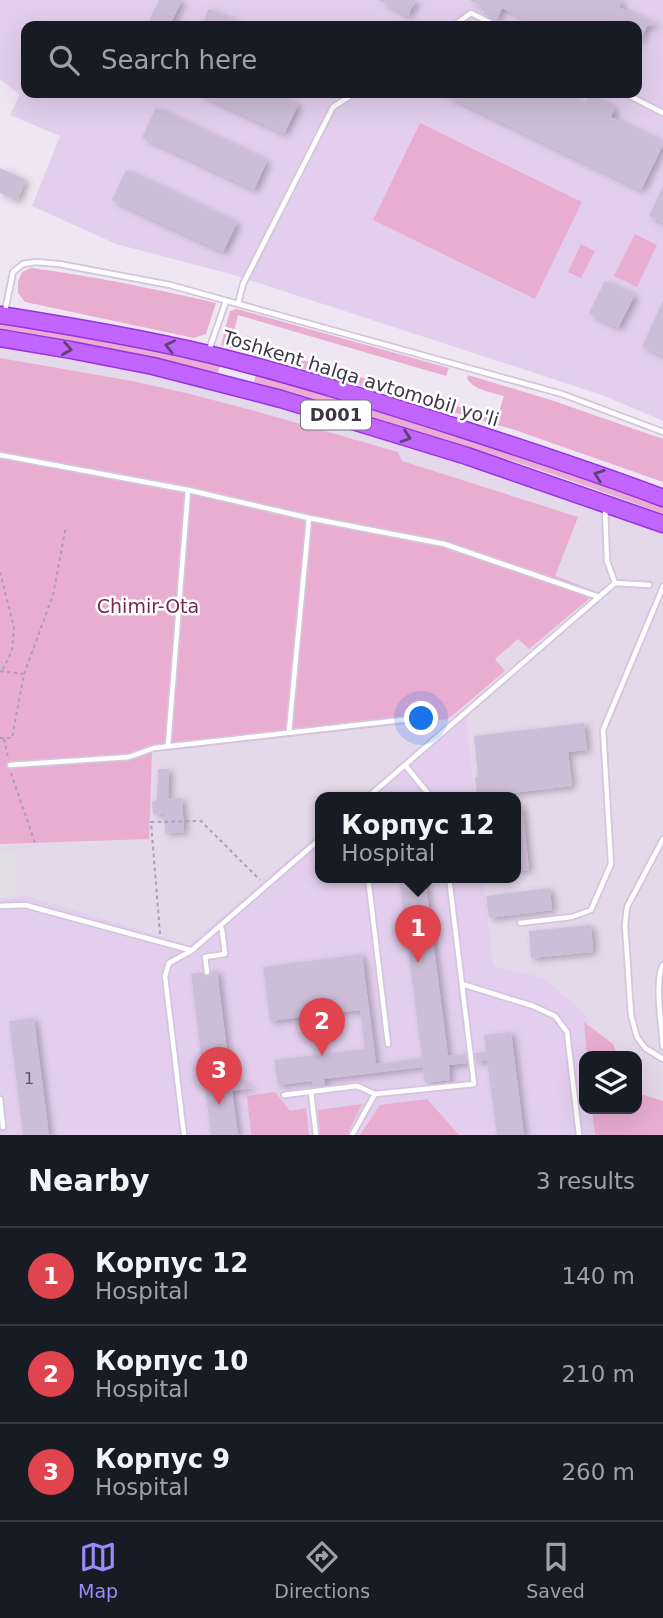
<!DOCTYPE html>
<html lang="en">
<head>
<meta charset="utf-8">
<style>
  :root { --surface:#171b24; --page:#20242c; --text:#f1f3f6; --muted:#9ea1a6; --line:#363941; --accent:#968dfa }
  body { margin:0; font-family:"DejaVu Sans",sans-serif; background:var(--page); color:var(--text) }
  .controls { position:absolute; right:21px; bottom:21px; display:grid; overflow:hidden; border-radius:14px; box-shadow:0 7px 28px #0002 }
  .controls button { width:63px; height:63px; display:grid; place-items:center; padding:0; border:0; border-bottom:2px solid var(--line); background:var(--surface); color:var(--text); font:35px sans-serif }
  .you { position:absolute; left:422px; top:719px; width:24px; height:24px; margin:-18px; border:5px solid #fff; border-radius:50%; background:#1a73e8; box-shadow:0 0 0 10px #1a73e833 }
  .badge { display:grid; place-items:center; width:46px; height:46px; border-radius:50%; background:var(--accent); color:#fff; font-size:23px; font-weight:700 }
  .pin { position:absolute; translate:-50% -58px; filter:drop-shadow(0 2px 4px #0008) }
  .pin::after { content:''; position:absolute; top:37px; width:24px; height:21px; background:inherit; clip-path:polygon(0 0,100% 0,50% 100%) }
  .popup { position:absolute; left:315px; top:792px; width:206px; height:91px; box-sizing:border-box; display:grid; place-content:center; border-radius:14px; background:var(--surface); filter:drop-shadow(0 2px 5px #0005); font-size:23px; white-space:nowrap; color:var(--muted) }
  .popup b { font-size:26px; color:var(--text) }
  .popup::after { content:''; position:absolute; left:50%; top:100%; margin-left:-14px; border:14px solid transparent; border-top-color:var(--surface) }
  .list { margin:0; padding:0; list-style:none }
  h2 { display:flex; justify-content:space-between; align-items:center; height:91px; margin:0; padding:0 28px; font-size:30px }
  h2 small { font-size:23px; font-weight:400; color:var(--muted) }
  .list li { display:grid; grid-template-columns:46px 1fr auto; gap:21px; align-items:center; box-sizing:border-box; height:98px; padding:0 28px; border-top:2px solid var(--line) }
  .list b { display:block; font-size:26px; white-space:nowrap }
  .list p { margin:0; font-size:23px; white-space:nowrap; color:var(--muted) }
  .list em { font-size:23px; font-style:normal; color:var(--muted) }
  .icon { flex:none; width:38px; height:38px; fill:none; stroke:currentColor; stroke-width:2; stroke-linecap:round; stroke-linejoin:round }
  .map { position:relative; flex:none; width:663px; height:1135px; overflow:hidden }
  .search { position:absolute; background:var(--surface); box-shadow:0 7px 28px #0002; left:21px; right:21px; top:21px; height:77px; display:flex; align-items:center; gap:18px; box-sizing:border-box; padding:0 24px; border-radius:14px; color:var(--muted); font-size:26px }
  .sheet { height:385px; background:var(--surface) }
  nav { display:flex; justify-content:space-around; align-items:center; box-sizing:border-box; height:98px; border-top:2px solid var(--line); background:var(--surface); font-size:19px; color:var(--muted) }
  nav a { display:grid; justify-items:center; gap:4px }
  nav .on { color:var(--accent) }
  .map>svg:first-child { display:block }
  .residential { fill:#e4d8eb; fill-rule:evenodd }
  .education { fill:#e3cfed; fill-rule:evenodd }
  .green { fill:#e9add2 }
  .parking { fill:#e1dee4 }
  .building { fill:#ccbed8; filter:url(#shadow) }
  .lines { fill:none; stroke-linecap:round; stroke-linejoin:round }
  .lane-casing { stroke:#d3c5dd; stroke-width:8 }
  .highway-casing { stroke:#9632e1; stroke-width:19 }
  .path { stroke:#b099c1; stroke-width:2; stroke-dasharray:3.5 3.5; stroke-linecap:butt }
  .lane { stroke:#fff; stroke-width:4.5 }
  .highway { stroke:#c265ff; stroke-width:16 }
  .oneway { stroke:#5f4174 }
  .labels { text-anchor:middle; stroke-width:5; stroke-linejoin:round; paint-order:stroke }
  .number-label { font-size:16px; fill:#62576a }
  .shield { fill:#fff; stroke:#78727e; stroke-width:2 }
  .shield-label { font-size:18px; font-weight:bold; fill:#3e3546 }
  .street-label { font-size:19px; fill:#3e3546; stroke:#fff }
  .park-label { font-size:19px; fill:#79274b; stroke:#fff }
</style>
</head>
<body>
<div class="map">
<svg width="663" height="1135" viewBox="0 0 663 1135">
  <defs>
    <filter id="shadow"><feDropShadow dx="4" dy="2.5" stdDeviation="3.5" flood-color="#0004"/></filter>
  </defs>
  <rect width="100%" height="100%" fill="#eee6f3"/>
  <path class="residential" d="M0,338L153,366L663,524V1135H0ZM320,797H516V877H320ZM584,1056H637V1109H584Z"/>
  <g class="education">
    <path d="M0,0H663V421L605,396L234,275L116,244L32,206L60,136L10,115L20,95L0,79ZM26,26H637V93H26Z"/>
    <path d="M465,708L475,797H362Z"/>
    <path d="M320,832V877H483L493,966L544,978L588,1017L592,1056H584V1109H598L600,1135H0V898L27,896L189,945Z"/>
  </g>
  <g class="green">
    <path d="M420,123L582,202L535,299L373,220Z"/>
    <path d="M635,234L657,245L637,287L614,276Z"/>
    <path d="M581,244L595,251L581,278L568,272Z"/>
    <path d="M31,268C94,276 155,289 216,303L206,334L194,338L25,302L18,293V282L22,272Z"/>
    <path d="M237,309L449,368L446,376L238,315L232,339L497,418L504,396C491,392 473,390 467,378L468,375L551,400L663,439V482L512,429L221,345L230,311Z"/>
    <path d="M0,321L133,345L220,365L218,373L132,353L0,329Z"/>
    <path d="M0,358L132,381L190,394L251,410L398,452L402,461L578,517L555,576L597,592L529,649L518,639L495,659L505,671L448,719L152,752L149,839L0,844Z"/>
    <path d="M256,375C325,394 393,415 461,437C529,459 596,480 663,506V514C529,463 391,422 254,382Z"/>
    <path d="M584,1022L613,1044L618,1056H587Z"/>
    <path d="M275,1092L290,1111L306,1108L309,1135H251L247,1096Z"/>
    <path d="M637,1093L663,1101V1135H595L592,1109H637Z"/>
    <path d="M427,1099L459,1135H360L380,1105Z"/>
    <path d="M362,1104L347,1135H320L318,1110Z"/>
  </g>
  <path class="parking" d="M0,852H14L18,897L0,898Z"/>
  <g class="building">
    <path d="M159,0H182L170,26H147Z"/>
    <path d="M378,0H416L408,16Z"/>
    <path d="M469,0H623L619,7L659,26H647L637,47V26H539L502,8L497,20L484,14L486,8Z"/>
    <path d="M209,9L245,26H201Z"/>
    <path d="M197,93H272L298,105L284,134Z"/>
    <path d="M441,93H562L585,104L589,95L615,108L611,117L663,142V145L641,190Z"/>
    <path d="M156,108L267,161L254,190L142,137Z"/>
    <path d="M0,168L26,180L17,201L0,193Z"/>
    <path d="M126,170L237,223L223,252L112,200Z"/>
    <path d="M663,186V223L649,216Z"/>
    <path d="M605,281L635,295L618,328L589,313Z"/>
    <path d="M663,301V356L642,346Z"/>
    <path d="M584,723L587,750L568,752L572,786L477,797L475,777H478L474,736Z"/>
    <path d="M158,769H169L168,799L182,798L184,832L165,833L164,813L153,814L152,801L157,800Z"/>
    <path d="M516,806H522L529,870L516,871Z"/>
    <path d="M399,877H425L448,1056L466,1054L467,1063L449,1065L450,1080L425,1083L423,1067L324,1079L325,1085L313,1087L312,1081L278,1085L274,1060L365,1049L360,1010L270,1021L263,967L362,954L376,1064L422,1058Z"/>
    <path d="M550,888L552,910L489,918L486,896Z"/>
    <path d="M591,925L593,952L531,958L529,931Z"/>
    <path d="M217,970L230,1075L253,1088L232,1091L238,1135H211L191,974L202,972L204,975L207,977L210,975L212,971Z"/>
    <path d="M34,1018L49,1135H23L9,1021Z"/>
    <path d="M511,1032L524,1135H497L487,1060L476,1062L475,1053L486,1052L484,1035Z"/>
  </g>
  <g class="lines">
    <defs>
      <g id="lane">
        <path d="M453,26L471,13L497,26"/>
        <path d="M624,93L663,113"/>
        <path d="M238,304L243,284L333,107L355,93"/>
        <path d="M5,311L13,272L23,264L35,262L59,264L170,285L562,394L663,432"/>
        <path d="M209,350L226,301"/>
        <path d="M0,455L188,490L309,518L444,544L599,597"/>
        <path d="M605,508L607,561L615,583"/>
        <path d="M289,732L309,518"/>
        <path d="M168,746L188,490"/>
        <path d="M10,765L129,757L154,748L419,718"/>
        <path d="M405,765L431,797"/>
        <path d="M368,797L615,583L649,585"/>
        <path d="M663,839L627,907L625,925L631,1015L637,1037L645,1048L663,1059"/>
        <path d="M368,877L388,1044"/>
        <path d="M0,906L25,905L190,950"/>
        <path d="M520,923L572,917L591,910L611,864L603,730L663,587"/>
        <path d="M663,965C654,980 662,1027 663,1047"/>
        <path d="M207,972L205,957L225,954L222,930L220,926"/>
        <path d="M462,984L533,1006L555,1016L567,1032L579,1135"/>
        <path d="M311,1092L316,1135"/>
        <path d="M284,1095L357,1086L375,1094L474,1084L449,877"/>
        <path d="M0,1099L3,1127"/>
        <path d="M184,1135L165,976L169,963L191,951L320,839"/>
        <path d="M352,1135L375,1094"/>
      </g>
      <g id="highway">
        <path d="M0,315C70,326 140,338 208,354C294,375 378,402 462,429C530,451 597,473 663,498"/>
        <path d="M0,338L71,350L153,366L281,399L467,456L663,524"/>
      </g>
    </defs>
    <use href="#lane" class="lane-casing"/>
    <use href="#highway" class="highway-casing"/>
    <g class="path">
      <path d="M0,572L14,628L12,651L2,671"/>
      <path d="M0,671L23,674"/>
      <path d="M0,738H12L24,674L53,595L66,526"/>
      <path d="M4,739L8,757"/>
      <path d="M11,773L35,843"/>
      <path d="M160,934L151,822L201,821L260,880"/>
    </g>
    <use href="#lane" class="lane"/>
    <use href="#highway" class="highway"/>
  </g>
  <defs><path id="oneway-chevron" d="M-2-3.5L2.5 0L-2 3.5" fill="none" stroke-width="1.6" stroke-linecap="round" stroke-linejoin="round" transform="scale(1.75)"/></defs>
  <g class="oneway">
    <use href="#oneway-chevron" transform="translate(170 346) rotate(-168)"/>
    <use href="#oneway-chevron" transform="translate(67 349) rotate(10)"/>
    <use href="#oneway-chevron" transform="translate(406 437) rotate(18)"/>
    <use href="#oneway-chevron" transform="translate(599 475) rotate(-161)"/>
  </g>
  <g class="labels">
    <g class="number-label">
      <text x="29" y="1084">1</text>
    </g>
    <rect class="shield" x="301" y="400.5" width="70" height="29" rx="5"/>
    <g class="shield-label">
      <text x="336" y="421">D001</text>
    </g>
    <g class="street-label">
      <text transform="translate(361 378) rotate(17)" y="7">Toshkent halqa avtomobil yo'li</text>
    </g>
    <g class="park-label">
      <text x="148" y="613">Chimir-Ota</text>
    </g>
  </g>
</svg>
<div class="controls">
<button><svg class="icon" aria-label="layers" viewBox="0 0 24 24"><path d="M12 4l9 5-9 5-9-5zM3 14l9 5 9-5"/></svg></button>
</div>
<div class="you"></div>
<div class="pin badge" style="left:418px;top:963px;background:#e0444e">1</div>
<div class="popup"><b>Корпус 12</b>Hospital</div>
<div class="pin badge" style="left:322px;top:1056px;background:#e0444e">2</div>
<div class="pin badge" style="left:219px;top:1105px;background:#e0444e">3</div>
<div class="search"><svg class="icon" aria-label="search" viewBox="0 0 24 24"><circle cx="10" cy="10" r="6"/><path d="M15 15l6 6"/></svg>Search here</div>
</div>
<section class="sheet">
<h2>Nearby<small>3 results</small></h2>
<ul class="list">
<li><span class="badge" style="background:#e0444e">1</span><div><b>Корпус 12</b><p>Hospital</p></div><em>140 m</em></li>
<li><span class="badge" style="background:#e0444e">2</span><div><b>Корпус 10</b><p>Hospital</p></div><em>210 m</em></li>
<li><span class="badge" style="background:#e0444e">3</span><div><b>Корпус 9</b><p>Hospital</p></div><em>260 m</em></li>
</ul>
</section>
<nav>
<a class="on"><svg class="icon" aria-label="map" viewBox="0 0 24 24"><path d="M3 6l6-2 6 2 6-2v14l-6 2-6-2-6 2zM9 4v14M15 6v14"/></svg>Map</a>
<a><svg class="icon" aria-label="directions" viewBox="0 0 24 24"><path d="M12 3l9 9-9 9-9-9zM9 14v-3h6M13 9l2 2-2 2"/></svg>Directions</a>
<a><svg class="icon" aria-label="saved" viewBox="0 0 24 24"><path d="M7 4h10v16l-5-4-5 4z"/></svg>Saved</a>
</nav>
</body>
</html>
